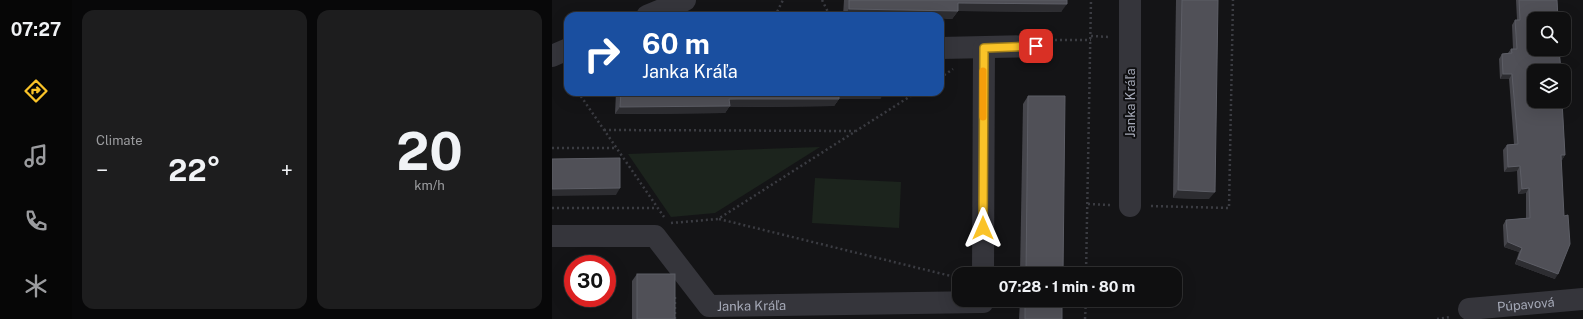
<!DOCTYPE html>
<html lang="en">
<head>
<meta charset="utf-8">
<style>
  body { margin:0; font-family:"Public Sans",sans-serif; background:#1d1d1e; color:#f1f3f6; height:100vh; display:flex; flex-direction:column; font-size:15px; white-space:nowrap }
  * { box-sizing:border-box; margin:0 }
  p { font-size:13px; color:#9b9c9f }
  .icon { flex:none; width:22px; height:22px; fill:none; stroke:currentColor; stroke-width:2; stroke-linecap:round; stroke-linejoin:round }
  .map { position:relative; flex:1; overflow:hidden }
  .side { display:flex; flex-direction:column; gap:10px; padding:10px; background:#080809; width:480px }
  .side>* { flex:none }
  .hud { position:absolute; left:12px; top:12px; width:380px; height:84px; border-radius:12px; box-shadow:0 4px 16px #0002,0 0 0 1px #2f2f30; background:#1a4fa0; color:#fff; overflow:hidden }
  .buttons { position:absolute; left:975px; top:12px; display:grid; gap:8px }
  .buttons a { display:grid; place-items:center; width:44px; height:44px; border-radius:8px; background:#0f0f10; box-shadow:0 4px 16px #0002,0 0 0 1px #2f2f30; font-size:20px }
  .speed { position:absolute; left:12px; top:255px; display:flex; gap:8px; font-size:20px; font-weight:700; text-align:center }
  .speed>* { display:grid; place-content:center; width:52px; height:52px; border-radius:50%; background:#0f0f10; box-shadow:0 4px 16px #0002,0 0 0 1px #2f2f30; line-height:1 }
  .speed .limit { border:6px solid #d22; background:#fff; color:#111 }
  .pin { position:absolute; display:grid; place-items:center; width:34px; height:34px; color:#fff; margin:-17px; border-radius:8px; box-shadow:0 2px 6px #0006 }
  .me { position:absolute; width:44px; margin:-22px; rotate:0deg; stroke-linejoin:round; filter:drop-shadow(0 0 3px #0008) }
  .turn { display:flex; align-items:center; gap:14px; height:84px; padding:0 12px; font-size:18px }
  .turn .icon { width:52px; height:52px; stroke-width:2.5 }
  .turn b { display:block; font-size:28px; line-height:34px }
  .big { font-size:30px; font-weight:700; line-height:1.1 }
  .side .widget { flex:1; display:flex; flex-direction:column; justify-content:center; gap:6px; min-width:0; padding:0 14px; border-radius:12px; background:#1d1d1e }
  .side .dial { align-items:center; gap:0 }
  .dial b { font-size:52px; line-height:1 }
  .heat { display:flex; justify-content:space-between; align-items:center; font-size:22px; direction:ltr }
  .side .tiles { flex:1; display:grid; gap:10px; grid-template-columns:repeat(2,1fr) }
  .trip { position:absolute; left:400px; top:267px; width:230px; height:40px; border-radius:12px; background:#0f0f10; box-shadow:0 4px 16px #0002,0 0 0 1px #2f2f30; font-weight:700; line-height:40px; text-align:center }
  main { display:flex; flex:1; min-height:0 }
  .dock { display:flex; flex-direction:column; width:72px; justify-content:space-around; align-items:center; background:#060606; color:#9b9c9f }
  .dock .icon { width:28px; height:28px }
  .dock .current { color:#fac328 }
  .dock b { font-size:18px; color:#f1f3f6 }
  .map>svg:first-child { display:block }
</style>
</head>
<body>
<main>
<nav class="dock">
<b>07:27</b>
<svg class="icon current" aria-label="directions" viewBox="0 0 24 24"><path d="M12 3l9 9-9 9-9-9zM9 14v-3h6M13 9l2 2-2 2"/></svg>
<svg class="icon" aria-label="music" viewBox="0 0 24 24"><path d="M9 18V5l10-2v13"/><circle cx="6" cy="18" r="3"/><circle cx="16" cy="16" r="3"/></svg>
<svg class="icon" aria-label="phone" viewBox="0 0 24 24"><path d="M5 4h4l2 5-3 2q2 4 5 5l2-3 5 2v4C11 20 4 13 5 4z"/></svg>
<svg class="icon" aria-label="climate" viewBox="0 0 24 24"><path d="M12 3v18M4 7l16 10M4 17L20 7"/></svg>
</nav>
<section class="side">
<div class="tiles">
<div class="widget"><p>Climate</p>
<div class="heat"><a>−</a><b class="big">22°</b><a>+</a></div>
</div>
<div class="widget dial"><b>20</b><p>km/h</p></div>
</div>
</section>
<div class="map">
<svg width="1031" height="319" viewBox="0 0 1031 319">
  <rect width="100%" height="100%" fill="#141416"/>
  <!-- green -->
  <g fill="#1c241d">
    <path d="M 268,147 L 163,213 L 119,217 L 76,154 Z"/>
    <path d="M 263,178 L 349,182 L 347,228 L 260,223 Z"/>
  </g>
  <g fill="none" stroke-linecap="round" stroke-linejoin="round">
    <!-- path -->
    <g stroke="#3b3c42" stroke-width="2.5" stroke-dasharray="2 3" stroke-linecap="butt">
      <path d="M 270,0 L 278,16"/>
      <path d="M 223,16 L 231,0"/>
      <path d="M 539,36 L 558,37"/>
      <path d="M 503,40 L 539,40"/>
      <path d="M 388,78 L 401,69"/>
      <path d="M 26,92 L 112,217"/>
      <path d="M 52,130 L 303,131"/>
      <path d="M 0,148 L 63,148"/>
      <path d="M 536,204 L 558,205"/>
      <path d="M 599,206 L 677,208 L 681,0"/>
      <path d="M 0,208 L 105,208"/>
      <path d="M 167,219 L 407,278"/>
      <path d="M 119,223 L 166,219 L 365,92"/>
      <path d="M 534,274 L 539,0"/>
      <path d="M 123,319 L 123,297"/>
      <path d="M 533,319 L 534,300"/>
      <path d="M 885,319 L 898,317"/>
    </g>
    <!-- minor -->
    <g stroke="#35353b" stroke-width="22">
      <path d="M 578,0 L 578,206"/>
      <path d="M 95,16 L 133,0"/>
      <path d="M 388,48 L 484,46"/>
      <path d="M 0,56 L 16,49"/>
      <path id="s1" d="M 0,236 L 103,236 L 157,306 L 431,302"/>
      <path d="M 431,274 L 432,48"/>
      <path id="s2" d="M 917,309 L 1031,299"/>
    </g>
  </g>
  <!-- wall -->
  <g fill="#45454b">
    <path d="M 292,0 L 515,0 L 509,12 L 406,11 L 400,19 L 388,18 L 388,16 L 291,16 Z"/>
    <path d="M 624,0 L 666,0 L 657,199 L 621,198 Z"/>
    <path d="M 964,0 L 1005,0 L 1013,155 L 1010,160 L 1009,160 L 1003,279 L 963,264 L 967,252 L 952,247 L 951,225 L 954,220 L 974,218 L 974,193 L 966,194 L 965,171 L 952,172 L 951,150 L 955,145 L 962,144 L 957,79 L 948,79 L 947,59 L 950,54 L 956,53 L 959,49 L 961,49 L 960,25 L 963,20 L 965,20 Z"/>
    <path d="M 64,92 L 333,92 L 328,99 L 287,99 L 282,106 L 177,107 L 173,113 L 63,114 Z"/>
    <path d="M 476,96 L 511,274 L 468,274 L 471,104 Z"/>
    <path d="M 85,274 L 123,319 L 80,319 L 80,281 Z"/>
    <path d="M 468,300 L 510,300 L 510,319 L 467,319 Z"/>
  </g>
  <!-- shaded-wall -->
  <g fill="#2d2d31">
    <path d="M 406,3 L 515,4 L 509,12 L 406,11 L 400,19 L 388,18 L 388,16 L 292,16 L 297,9 Z"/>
    <path d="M 951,74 L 960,74 L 957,79 L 948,79 Z"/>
    <path d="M 287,92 L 333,92 L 328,99 L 287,99 L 282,106 L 177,107 L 173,113 L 63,114 L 68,107 Z"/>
    <path d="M 1009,155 L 1013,155 L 1010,160 L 1005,160 Z"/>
    <path d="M 968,166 L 965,171 L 952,172 L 956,167 Z"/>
    <path d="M 68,188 L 64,195 L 0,196 L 0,189 Z"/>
    <path d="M 977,188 L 974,193 L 966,194 L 970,189 Z"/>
    <path d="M 626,190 L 663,192 L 657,199 L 621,198 Z"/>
    <path d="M 956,242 L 970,248 L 967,252 L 952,247 Z"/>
    <path d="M 966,259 L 1006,274 L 1003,279 L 963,264 Z"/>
  </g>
  <!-- building -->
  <g fill="#505057" stroke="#5d5e66">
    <path d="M 297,0 L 515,0 L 515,4 L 406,3 L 406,11 L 297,9 Z"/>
    <path d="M 630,0 L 666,0 L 663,192 L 626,190 Z"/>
    <path d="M 967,0 L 1005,0 L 1006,19 L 982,19 L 982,49 L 1007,49 L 1009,71 L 982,71 L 982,101 L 1010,101 L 1013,155 L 1009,155 L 1012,216 L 1016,215 L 1018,244 L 1006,274 L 966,259 L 970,248 L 956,242 L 954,220 L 978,218 L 977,188 L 970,189 L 968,166 L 956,167 L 955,145 L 966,144 L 960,74 L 951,74 L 950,54 L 960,53 L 959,49 L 965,49 L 963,20 L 968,20 Z"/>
    <path d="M 69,92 L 301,92 L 287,92 L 287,99 L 177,99 L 178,106 L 68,107 Z"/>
    <path d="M 476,96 L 513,96 L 511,274 L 474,274 Z"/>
    <path d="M 68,158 L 68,188 L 0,189 L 0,159 Z"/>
    <rect x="85" y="274" width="38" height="45"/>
    <rect x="473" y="300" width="37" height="19"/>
  </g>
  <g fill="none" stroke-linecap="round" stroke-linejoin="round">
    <defs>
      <path id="route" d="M 431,228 L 432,48 L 484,46"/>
    </defs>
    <!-- route casing -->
    <use href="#route" stroke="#a27f1a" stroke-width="10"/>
    <!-- route -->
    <use href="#route" stroke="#fac328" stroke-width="7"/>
    <!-- slow -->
    <path stroke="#f59e0b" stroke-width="7" d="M 431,71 L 431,117"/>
  </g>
  <g text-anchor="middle" stroke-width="4" stroke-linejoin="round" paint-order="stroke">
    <!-- street labels -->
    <g font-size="13" fill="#a5a9b7" stroke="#0f0f11">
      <text transform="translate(578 103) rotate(-90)" y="5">Janka Kráľa</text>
      <text dy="5" stroke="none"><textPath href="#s2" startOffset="57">Púpavová</textPath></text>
      <text dy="5" stroke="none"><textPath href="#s1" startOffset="234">Janka Kráľa</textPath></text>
    </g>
  </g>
</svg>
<div class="buttons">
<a><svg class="icon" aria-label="search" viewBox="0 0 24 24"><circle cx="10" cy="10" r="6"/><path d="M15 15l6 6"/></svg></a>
<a><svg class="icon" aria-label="layers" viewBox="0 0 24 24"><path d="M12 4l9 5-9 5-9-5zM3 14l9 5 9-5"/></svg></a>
</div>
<div class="speed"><div class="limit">30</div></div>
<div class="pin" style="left:484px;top:46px;background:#d93025"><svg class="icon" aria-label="arrive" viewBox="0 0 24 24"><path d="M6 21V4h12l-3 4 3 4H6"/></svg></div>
<svg class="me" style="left:431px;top:228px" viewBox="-20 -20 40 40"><path d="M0-17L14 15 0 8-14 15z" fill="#fac328" stroke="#fff" stroke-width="4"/></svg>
<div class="trip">07:28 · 1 min · 80 m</div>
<div class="hud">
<div class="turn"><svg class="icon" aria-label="right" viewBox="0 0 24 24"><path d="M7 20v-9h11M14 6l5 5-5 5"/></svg><div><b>60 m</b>Janka Kráľa</div></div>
</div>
</div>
</main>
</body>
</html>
